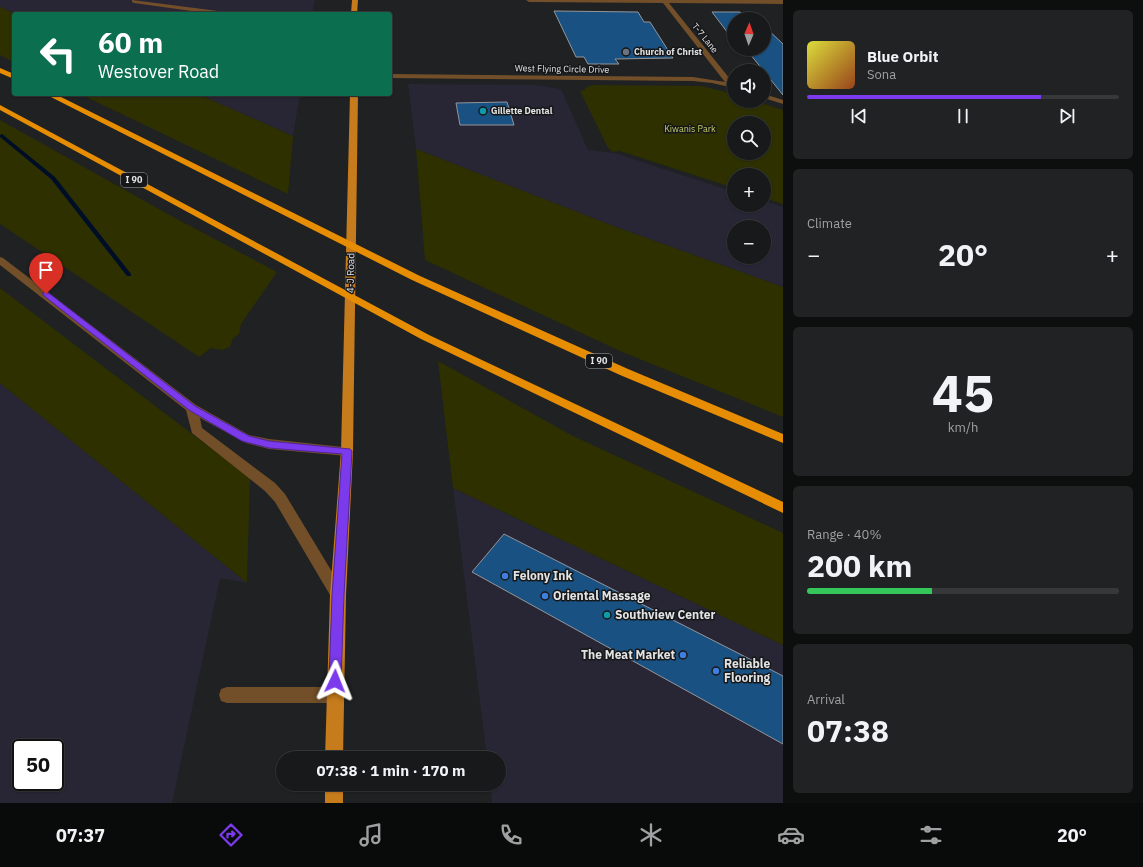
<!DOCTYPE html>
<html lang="en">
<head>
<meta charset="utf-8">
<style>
  body { margin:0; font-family:"IBM Plex Sans",sans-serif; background:#202223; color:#f1f3f6; height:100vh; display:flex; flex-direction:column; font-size:15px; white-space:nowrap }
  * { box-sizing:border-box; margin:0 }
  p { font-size:13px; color:#9ea0a2 }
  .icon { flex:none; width:22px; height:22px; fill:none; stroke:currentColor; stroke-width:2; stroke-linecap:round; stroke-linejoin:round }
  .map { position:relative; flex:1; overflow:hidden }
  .sheet { display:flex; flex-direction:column; gap:10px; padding:10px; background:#0d0e0e; width:360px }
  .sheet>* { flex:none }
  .hud { position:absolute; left:12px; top:12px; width:380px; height:84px; border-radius:4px; box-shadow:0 1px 3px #0004,0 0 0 1px #363839; background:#0b6e4f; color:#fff; overflow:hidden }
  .needle { width:26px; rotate:2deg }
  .controls { position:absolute; left:727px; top:12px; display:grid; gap:8px }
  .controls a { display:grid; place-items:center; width:44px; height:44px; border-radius:50%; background:#17191a; box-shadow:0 1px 3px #0004,0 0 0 1px #363839; font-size:20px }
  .speed { position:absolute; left:12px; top:739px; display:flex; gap:8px; font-size:20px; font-weight:700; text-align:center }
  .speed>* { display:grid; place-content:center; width:52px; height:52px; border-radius:50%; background:#17191a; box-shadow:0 1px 3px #0004,0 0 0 1px #363839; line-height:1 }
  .speed .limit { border:2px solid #111; border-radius:6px; background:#fff; color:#111 }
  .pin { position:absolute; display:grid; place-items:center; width:34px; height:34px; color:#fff; margin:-41px -17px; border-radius:50% 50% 50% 0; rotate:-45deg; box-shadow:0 0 4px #0007 }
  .pin .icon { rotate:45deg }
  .me { position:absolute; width:44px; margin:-22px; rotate:2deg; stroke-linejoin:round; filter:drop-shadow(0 0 3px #0008) }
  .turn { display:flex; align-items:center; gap:14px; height:84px; padding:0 20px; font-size:18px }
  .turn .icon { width:52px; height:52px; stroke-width:2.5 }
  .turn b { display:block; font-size:28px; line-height:34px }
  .big { font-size:30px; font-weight:700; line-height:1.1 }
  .sheet .tile { flex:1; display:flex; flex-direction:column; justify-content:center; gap:6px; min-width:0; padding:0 14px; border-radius:6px; background:#202223 }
  .sheet .dial { align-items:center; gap:0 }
  .dial b { font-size:52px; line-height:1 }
  .song { display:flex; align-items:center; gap:12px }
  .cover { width:48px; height:48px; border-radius:6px; background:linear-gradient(135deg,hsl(60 70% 55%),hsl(20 70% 35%)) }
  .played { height:4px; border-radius:2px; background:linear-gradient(90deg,#7c3aed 75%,#363839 75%) }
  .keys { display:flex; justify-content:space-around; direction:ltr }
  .heat { display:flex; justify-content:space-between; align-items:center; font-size:22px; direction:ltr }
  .charge { height:6px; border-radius:3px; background:linear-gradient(90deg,#34c759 40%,#363839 0) }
  .trip { position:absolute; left:276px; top:751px; width:230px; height:40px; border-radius:20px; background:#17191a; box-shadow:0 1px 3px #0004,0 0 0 1px #363839; font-weight:700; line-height:40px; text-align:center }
  .menu { display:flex; height:64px; justify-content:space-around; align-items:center; background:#090a0a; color:#9ea0a2 }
  .menu .icon { width:28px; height:28px }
  .menu .current { color:#7c3aed }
  .menu b { font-size:18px; color:#f1f3f6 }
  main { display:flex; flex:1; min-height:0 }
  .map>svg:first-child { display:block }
</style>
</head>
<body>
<main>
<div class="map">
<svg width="783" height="803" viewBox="0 0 783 803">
  <rect width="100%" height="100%" fill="#1f2123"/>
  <!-- commercial -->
  <g fill="#282535" fill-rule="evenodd">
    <path d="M 0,0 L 315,0 L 312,14 L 16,14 L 0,7 Z"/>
    <path d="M 408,84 L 535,85 L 561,89 L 588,150 L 615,153 L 734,192 L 734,205 L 764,205 L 764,201 L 783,207 L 783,287 L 616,227 L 416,149 ZM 734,227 L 764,227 L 764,257 L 734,257 Z"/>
    <path d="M 198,94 L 300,94 L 293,136 Z"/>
    <path d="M 0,383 L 247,583 L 220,578 L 172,803 L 0,803 ZM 21,748 L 55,748 L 55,782 L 21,782 Z"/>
    <path d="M 453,488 L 783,645 L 783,803 L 492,803 L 490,784 L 499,784 L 499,758 L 487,758 Z"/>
  </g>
  <!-- green -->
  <g fill="#2e3000" fill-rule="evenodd">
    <path d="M 0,7 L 16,14 L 14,14 L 14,62 L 0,55 Z"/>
    <path d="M 592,85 L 701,86 L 734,94 L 734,101 L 755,101 L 783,110 L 783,204 L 764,198 L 764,175 L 734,175 L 734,188 L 620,151 L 613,152 L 608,148 L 580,91 L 585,90 L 585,88 ZM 734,123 L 764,123 L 764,153 L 734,153 Z"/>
    <path d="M 80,94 L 198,94 L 293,136 L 288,194 Z"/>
    <path d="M 0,120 L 177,219 L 277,272 L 241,324 L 239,334 L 233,338 L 230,347 L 222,350 L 211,348 L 199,357 L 0,224 Z"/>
    <path d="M 416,149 L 616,227 L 783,287 L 783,417 L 620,351 L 425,260 Z"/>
    <path d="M 0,288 L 250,478 L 247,583 L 0,383 Z"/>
    <path d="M 438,361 L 573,436 L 783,533 L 783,645 L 453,488 Z"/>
  </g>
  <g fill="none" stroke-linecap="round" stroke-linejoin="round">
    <!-- stream -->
    <path fill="#000d27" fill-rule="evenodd" d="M 2,134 L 55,177 L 131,274 L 131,276 L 127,276 L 51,179 L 0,137 L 0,135 Z"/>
  </g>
  <!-- building -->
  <g fill="#195182" stroke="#949699">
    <path d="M 554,11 L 638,12 L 644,22 L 650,22 L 673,58 L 615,59 L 619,64 L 588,64 L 584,57 L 576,57 Z"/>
    <path d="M 712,12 L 740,12 L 746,19 L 734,19 L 734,41 Z"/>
    <path d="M 764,26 L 783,44 L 783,95 L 746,49 L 764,49 Z"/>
    <path d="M 507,102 L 514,125 L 460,125 L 456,103 Z"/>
    <path d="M 504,534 L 783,676 L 783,744 L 472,572 Z"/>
  </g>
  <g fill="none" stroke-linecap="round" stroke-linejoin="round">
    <!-- minor -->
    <g fill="#734f29" fill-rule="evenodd">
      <path d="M 132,0 L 226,12 L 229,14 L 213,14 L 134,3 L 132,2 Z"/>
      <path d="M 526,0 L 783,0 L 783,4 L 669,3 L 734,84 L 734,88 L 712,83 L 693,81 L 390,78 L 390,74 L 693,77 L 725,82 L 663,3 L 529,2 Z"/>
      <path d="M 764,94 L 783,100 L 783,104 L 764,98 Z"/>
      <path d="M 0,257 L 3,258 L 196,405 L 249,435 L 269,439 L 352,448 L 353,451 L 352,454 L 347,456 L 269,449 L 246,443 L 200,418 L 202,428 L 275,483 L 285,494 L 343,590 L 346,595 L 343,600 L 338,601 L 333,600 L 275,502 L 265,491 L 192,433 L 186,410 L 0,265 Z"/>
      <path d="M 227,687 L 335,687 L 341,689 L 343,695 L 341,701 L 335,703 L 227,703 L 221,701 L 219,695 L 221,689 Z"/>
    </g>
    <!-- major -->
    <g fill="#c67b1c" fill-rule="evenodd">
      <path d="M 352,0 L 358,0 L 357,14 L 351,14 Z"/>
      <path d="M 350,94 L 358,94 L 353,451 L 346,595 L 343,758 L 325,758 L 330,595 L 341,451 Z"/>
      <rect x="325" y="784" width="18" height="19"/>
    </g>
    <!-- highway -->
    <g fill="#e78d04" fill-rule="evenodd">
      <path d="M 0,68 L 14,74 L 14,79 L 0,73 Z"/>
      <path d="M 45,94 L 55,94 L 420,276 L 628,369 L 783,434 L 783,443 L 620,375 L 412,280 Z"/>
      <path d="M 0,105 L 429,335 L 783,502 L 783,513 L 421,339 L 0,110 Z"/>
    </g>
  </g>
  <!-- route -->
  <path fill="#7c3aed" stroke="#51269a" d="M 46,291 L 195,406 L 249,436 L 269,441 L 350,449 L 352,451 L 344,595 L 341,681 L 340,685 L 335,686 L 331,685 L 329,681 L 332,595 L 342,454 L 269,448 L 242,441 L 189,410 L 43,295 L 43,292 Z"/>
  <!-- markers -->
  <circle fill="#6b7280" stroke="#161719" stroke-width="1.5" cx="626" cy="52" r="4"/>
  <g fill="#0f9aa8" stroke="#161719" stroke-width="1.5">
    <circle cx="483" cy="111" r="4"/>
    <circle cx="607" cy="615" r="4"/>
  </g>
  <g fill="#3f7fe0" stroke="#161719" stroke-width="1.5">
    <circle cx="505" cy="576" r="4"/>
    <circle cx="545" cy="596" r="4"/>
    <circle cx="683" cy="655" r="4"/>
    <circle cx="716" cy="671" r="4"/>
  </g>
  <g text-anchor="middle" stroke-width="3" stroke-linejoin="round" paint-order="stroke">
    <!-- far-street labels -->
    <g font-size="9" fill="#e2e3e4" stroke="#161719">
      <text transform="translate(705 38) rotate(51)" y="3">T-7 Lane</text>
      <text transform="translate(562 69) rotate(1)" y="3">West Flying Circle Drive</text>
    </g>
    <!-- far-poi labels -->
    <g font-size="9" font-weight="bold" fill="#e2e3e4" stroke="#161719" text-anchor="start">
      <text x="634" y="55">Church of Christ</text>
      <text x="491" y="114">Gillette Dental</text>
    </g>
    <!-- far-park labels -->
    <g font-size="9" fill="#c8cf66" stroke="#161719">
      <text x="690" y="132">Kiwanis Park</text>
    </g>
    <!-- shield labels -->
    <g fill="#161719" stroke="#a5a6a7" stroke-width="1">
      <rect x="121" y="173" width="26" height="14" rx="3"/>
      <rect x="586" y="354" width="26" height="14" rx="3"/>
    </g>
    <g font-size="9" font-weight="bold" fill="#e2e3e4">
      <text x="134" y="183">I 90</text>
      <text x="599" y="364">I 90</text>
    </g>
    <!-- street labels -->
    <g font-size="10" fill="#e2e3e4" stroke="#161719">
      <text transform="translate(350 273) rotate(-89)" y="4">4-J Road</text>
    </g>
    <!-- near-poi labels -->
    <g font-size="12" font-weight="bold" fill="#e2e3e4" stroke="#161719" text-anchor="start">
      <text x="513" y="580">Felony Ink</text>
      <text x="553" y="600">Oriental Massage</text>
      <text x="615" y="619">Southview Center</text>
      <text x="675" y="659" text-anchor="end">The Meat Market</text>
      <text x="724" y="668">Reliable<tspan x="724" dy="14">Flooring</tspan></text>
    </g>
  </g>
</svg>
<div class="controls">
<a><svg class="needle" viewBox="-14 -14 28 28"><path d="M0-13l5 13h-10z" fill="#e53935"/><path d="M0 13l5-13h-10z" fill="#9ea0a2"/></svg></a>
<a><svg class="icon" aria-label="sound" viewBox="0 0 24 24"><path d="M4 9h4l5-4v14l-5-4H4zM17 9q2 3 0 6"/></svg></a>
<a><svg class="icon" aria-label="search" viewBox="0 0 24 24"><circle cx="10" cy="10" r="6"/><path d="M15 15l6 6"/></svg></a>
<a>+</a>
<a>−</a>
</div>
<div class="speed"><div class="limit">50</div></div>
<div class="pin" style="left:46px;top:294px;background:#d93025"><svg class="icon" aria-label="arrive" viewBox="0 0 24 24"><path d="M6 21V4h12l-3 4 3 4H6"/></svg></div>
<svg class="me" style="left:335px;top:681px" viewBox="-20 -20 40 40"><path d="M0-17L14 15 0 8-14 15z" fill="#7c3aed" stroke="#fff" stroke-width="4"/></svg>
<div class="trip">07:38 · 1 min · 170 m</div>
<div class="hud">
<div class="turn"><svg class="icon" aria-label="left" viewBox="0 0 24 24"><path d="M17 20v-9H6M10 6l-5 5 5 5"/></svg><div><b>60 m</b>Westover Road</div></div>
</div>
</div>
<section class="sheet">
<div class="tile">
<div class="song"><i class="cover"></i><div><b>Blue Orbit</b><p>Sona</p></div></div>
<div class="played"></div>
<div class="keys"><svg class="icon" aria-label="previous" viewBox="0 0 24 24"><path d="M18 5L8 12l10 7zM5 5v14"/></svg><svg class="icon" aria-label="pause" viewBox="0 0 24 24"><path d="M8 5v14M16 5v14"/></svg><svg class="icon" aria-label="next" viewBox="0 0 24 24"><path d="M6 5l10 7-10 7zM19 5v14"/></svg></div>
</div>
<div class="tile"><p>Climate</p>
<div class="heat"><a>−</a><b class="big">20°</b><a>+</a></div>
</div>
<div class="tile dial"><b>45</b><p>km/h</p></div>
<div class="tile"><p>Range · 40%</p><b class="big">200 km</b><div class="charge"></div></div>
<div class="tile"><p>Arrival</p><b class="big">07:38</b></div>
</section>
</main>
<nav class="menu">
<b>07:37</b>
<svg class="icon current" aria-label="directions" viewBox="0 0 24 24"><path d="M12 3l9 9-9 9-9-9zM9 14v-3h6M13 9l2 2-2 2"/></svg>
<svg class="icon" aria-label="music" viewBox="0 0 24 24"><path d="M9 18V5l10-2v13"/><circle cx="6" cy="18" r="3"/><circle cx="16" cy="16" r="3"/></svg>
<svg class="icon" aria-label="phone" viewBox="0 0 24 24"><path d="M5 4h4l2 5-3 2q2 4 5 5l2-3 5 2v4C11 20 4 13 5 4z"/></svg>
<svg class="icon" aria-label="climate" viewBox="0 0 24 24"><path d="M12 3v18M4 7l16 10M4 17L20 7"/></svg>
<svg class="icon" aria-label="car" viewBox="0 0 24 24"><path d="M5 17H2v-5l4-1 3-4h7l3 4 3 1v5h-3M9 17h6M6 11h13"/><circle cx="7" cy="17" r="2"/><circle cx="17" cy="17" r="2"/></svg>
<svg class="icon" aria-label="filters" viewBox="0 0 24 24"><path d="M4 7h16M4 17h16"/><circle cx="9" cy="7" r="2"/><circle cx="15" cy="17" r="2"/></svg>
<b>20°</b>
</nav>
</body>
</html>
